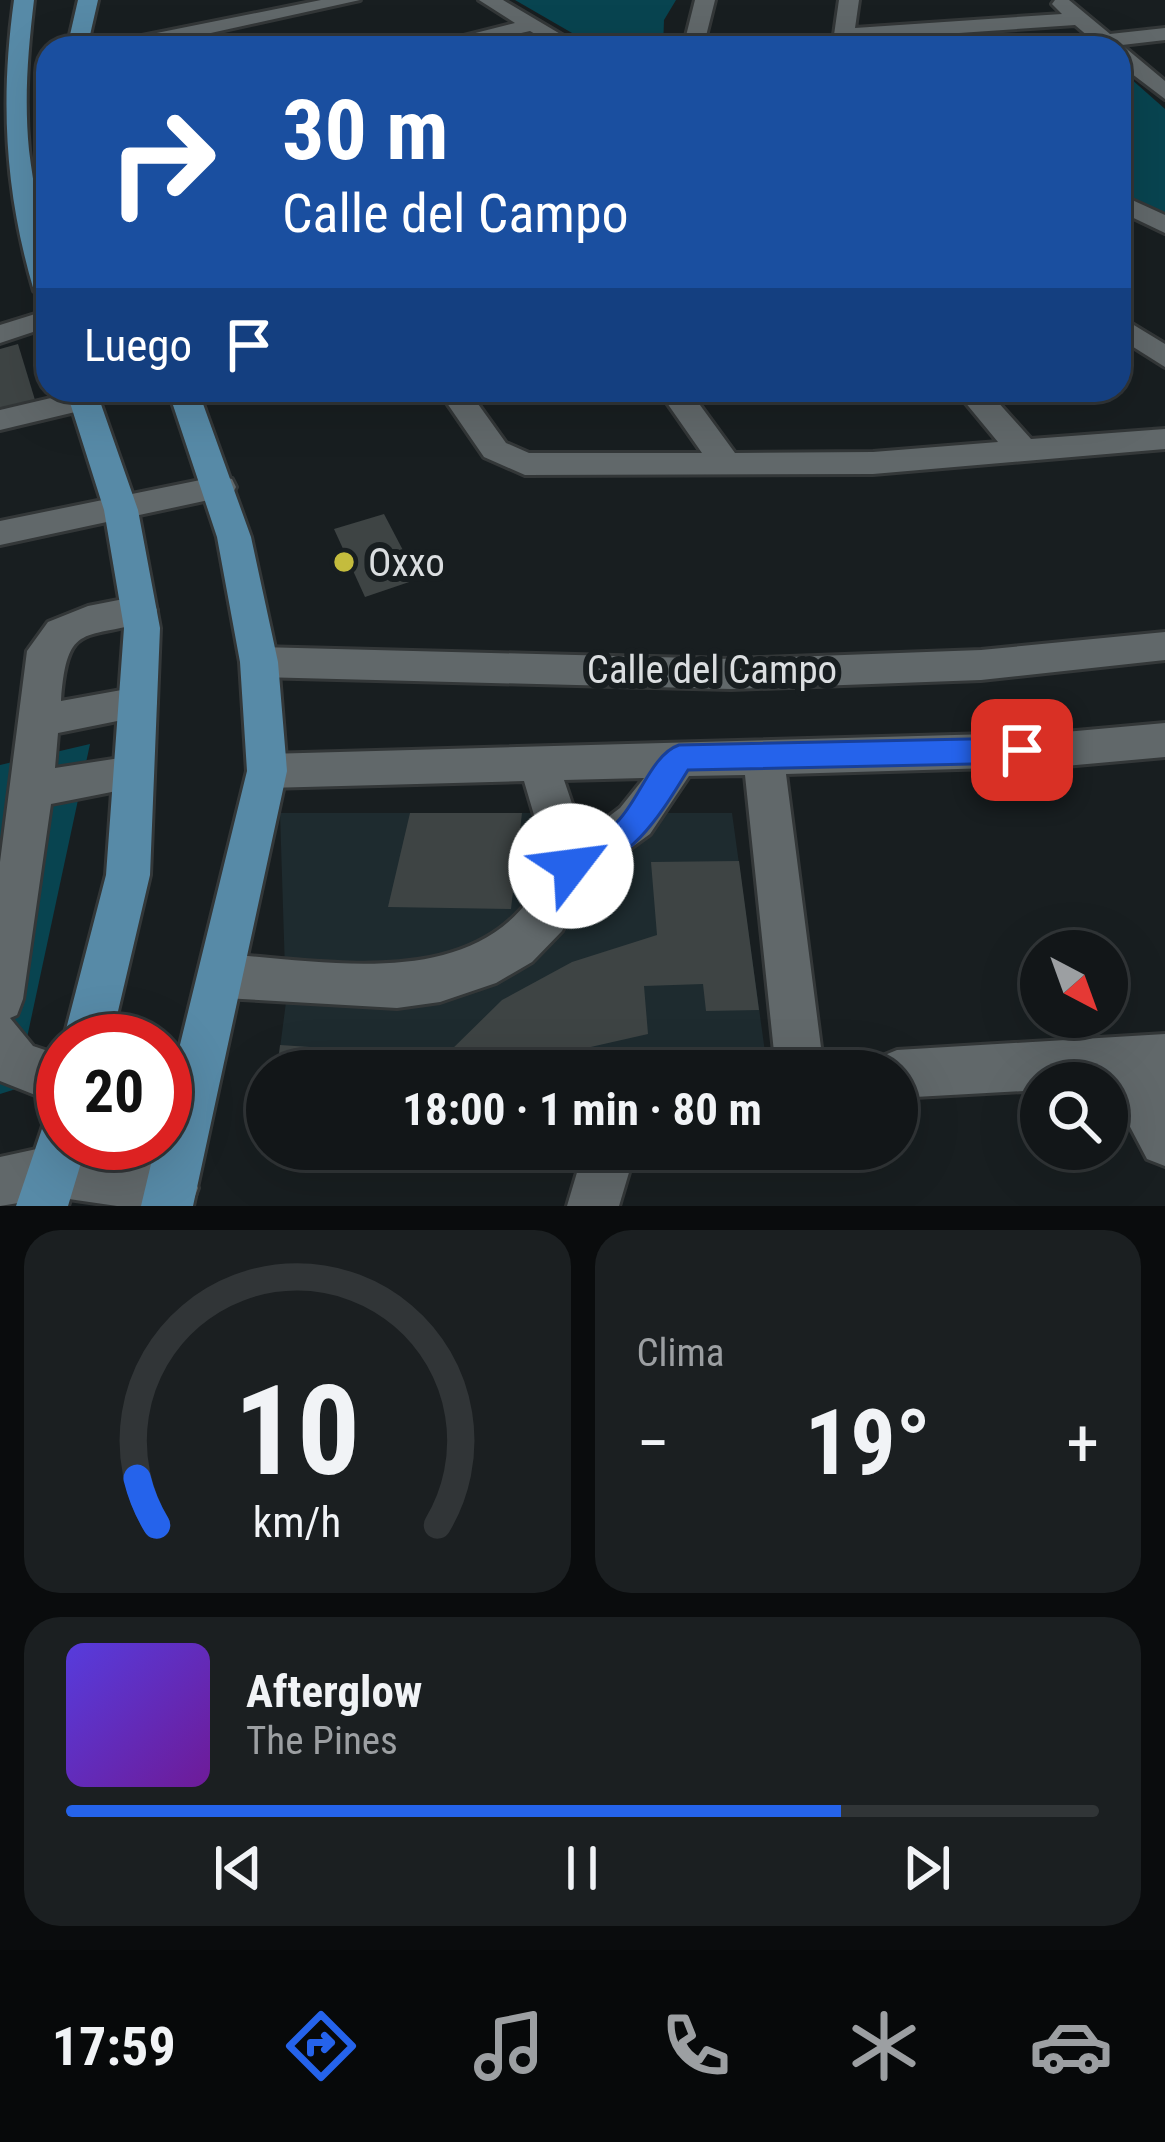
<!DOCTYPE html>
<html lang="es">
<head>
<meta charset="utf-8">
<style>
  body { margin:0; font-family:"Roboto Condensed",sans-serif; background:#1b1f21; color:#f1f3f6; height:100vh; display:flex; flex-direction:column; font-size:45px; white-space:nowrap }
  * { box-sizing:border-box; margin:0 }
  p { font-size:39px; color:#9c9fa2 }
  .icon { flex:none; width:66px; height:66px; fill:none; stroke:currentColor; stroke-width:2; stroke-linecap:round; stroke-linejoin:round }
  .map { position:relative; height:1206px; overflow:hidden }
  .drawer { display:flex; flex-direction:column; gap:24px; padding:24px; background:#0a0c0d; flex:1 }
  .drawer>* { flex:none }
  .top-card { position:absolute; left:36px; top:36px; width:1095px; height:366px; border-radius:36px; box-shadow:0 12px 48px #0002,0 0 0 3px #313537; background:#1a4fa0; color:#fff; overflow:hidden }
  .needle { width:78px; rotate:139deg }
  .tools { position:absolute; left:1020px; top:930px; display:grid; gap:24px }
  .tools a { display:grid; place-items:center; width:108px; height:108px; border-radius:50%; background:#121618; box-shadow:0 12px 48px #0002,0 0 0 3px #313537; font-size:60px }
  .speed { position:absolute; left:36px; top:1014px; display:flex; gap:24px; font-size:60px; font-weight:700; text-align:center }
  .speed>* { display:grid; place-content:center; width:156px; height:156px; border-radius:50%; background:#121618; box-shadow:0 12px 48px #0002,0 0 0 3px #313537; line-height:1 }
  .speed .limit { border:18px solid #d22; background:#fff; color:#111 }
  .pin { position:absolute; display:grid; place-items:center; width:102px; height:102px; color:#fff; margin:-51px; border-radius:24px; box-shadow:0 6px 18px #0006 }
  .me { position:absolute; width:132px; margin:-66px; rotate:60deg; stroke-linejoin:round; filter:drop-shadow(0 0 9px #0008) }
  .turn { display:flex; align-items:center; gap:42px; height:252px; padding:0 48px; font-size:54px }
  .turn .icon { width:156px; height:156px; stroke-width:2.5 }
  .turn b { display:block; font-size:84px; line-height:102px }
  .then { display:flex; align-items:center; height:114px; padding:0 48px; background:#0003; gap:24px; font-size:45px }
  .big { font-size:90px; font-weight:700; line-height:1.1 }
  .drawer .widget { flex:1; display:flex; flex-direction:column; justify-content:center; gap:18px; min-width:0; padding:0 42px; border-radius:36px; background:#1b1f21 }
  .drawer .dial { align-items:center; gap:0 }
  .dial svg { height:312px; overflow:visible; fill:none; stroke:#313537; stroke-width:7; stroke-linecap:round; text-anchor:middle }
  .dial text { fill:#f1f3f6; stroke:none }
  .song { display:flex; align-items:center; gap:36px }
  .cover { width:144px; height:144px; border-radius:18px; background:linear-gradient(135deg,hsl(250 70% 55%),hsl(280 70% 35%)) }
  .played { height:12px; border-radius:6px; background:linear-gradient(90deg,#2563eb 75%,#313537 75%) }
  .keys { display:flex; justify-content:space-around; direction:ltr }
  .heat { display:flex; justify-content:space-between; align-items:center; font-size:66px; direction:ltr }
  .drawer .tiles { flex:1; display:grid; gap:24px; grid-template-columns:1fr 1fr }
  .widget:last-child { grid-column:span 2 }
  .trip { position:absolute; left:246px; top:1050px; width:672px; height:120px; border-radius:60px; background:#121618; box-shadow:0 12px 48px #0002,0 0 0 3px #313537; font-weight:700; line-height:120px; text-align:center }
  .dock { display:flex; height:192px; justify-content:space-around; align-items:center; background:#07090a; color:#9c9fa2 }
  .dock .icon { width:84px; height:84px }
  .dock .selected { color:#2563eb }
  .dock b { font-size:54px; color:#f1f3f6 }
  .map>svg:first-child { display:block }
</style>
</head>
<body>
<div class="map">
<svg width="1165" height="1206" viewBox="0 0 1165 1206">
  <rect width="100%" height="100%" fill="#181e20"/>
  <!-- built -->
  <path fill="#1e2b2f" d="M 280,813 L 732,813 L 765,1052 L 660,1060 L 638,1071 L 277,1071 L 286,1002 Z"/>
  <!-- green -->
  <g fill="#084450">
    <path d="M 515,0 L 676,0 L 664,20 L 663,48 L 598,48 Z"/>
    <path d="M 1130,78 L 1165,109 L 1165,216 L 1119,193 L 1119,79 Z"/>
    <path d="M 90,744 L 16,1089 L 0,1094 L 0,765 Z"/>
  </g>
  <!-- building -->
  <g fill="#3e4444">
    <path d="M 18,344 L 35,400 L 0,411 L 0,349 Z"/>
    <path d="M 384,514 L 418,579 L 365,597 L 334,529 Z"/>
    <path d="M 410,813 L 522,813 L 511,909 L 388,907 Z"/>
    <path d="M 739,861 L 759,1010 L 706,1011 L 703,984 L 644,986 L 648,1034 L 573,1051 L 546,1071 L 277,1071 L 280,1045 L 445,1056 L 502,1000 L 572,962 L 657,935 L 651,862 Z"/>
  </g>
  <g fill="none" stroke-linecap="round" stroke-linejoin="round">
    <defs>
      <g id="minor">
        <path d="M 321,0 L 360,0 L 143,48 L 102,48 L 112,42 Z"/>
        <path d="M 479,0 L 503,0 L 584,48 L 559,48 L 530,31 L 454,48 L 416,48 L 515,23 Z"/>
        <path d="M 695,0 L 715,0 L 703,48 L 683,48 Z"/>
        <path d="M 839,0 L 859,0 L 855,28 L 1062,14 L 1052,4 L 1055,0 L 1069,0 L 1110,34 L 1165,28 L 1165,40 L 1122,45 L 1165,81 L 1165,99 L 1119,64 L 1119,48 L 1102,48 L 1075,25 L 856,40 L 859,48 L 839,48 L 834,35 Z"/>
        <path d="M 1119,194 L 1165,215 L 1165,233 L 1119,211 Z"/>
        <path d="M 48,310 L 48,327 L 0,343 L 0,325 Z"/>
        <path d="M 1119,316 L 1165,344 L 1165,367 L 1119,338 Z"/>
        <path d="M 85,390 L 100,400 L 96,407 L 0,430 L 0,410 Z"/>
        <path d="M 438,390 L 468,390 L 506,443 L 529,453 L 702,453 L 658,390 L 689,390 L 735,453 L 873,452 L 998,442 L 955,390 L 987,390 L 1031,439 L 1165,429 L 1165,449 L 873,474 L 525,475 L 484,457 Z"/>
        <path d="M 220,476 L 232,479 L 236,487 L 232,495 L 0,545 L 0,521 Z"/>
        <path d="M 139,596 L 152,600 L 157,610 L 152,620 C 85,641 67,619 61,701 L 138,687 L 152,692 L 157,703 L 152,714 L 58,733 L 55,768 L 133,756 L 147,761 L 153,773 L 147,785 L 51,804 L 23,999 L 17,1015 L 10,1018 L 33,1046 L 63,1056 L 63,1106 L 0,1081 L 0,862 L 27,651 L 48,622 L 88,606 Z"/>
        <path d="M 1165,632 L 1165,660 L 981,680 L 731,689 L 259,677 L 246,672 L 240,662 L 246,652 L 259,647 L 731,659 L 981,650 Z"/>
        <path d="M 1165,723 L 1165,757 L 1065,766 L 786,774 L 824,1071 L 776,1071 L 745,775 L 689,776 L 650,834 L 587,880 L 562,931 L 532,962 L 496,983 L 440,1002 L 397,1008 L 224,998 L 208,992 L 201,976 L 208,960 L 224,954 C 339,962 491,995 549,866 L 524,781 L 267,788 L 253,783 L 247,771 L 253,759 L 267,754 L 1065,732 ZM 644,778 L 620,808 L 583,836 L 564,780 Z"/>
        <path d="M 1165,1034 L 1165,1166 L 1147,1159 L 1107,1083 L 1041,1083 L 1041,1090 L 897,1098 L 897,1071 L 874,1071 L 880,1057 L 897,1050 Z"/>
        <path d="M 55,1145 L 172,1162 L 190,1170 L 198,1188 L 191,1206 L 117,1206 L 55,1197 L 0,1206 L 0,1157 Z"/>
        <path d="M 584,1149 L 636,1149 L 619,1206 L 567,1206 Z"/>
      </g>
      <g id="major">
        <path d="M 14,0 L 34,0 C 28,50 24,100 29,150 C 35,201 48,248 48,299 L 34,291 C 5,193 0,101 14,0 Z"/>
        <path d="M 78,0 L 98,0 L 87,48 L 67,48 Z"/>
        <path d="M 66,390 L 96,390 L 138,510 L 160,628 L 150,875 L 111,1041 L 63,1041 L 106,875 L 124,628 L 104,510 Z"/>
        <path d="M 168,390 L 198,390 L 251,537 L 278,662 L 287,771 L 193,1206 L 141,1206 L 156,1143 L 165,1143 L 165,1106 L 247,771 L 240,662 L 217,537 Z"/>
        <path d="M 63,1113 L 63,1143 L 87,1143 L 68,1206 L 16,1206 L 45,1120 Z"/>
      </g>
    </defs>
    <!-- minor casing -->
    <use href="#minor" stroke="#333738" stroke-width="6"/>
    <!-- major casing -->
    <use href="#major" stroke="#333738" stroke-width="6"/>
    <!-- minor -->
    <use href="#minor" fill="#61686a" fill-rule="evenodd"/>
    <!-- major -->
    <use href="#major" fill="#578aa7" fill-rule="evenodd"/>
  </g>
  <!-- route -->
  <path fill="#2563eb" stroke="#184099" stroke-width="3" d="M 1022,738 L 1033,741 L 1037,750 L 1033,759 L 1022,763 L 688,770 C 655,824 633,858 571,881 L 559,877 L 555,866 C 565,843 599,838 618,821 C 639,800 652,754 679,745 Z"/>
  <!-- markers -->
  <circle fill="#c4bc3d" stroke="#181e20" stroke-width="4.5" cx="344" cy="562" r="12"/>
  <g text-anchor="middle" stroke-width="12" stroke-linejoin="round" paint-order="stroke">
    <!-- poi labels -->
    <g font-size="39" fill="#dbdee0" stroke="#181e20" text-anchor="start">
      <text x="368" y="576">Oxxo</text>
    </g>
    <!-- street labels -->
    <g font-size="39" fill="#dbdee0" stroke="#181e20">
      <text x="712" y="683">Calle del Campo</text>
    </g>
  </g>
</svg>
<div class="tools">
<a><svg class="needle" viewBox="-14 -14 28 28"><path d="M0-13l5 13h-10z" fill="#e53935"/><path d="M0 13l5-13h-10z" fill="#9c9fa2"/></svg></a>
<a><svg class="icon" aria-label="search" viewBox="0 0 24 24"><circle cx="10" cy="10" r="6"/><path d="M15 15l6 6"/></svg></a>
</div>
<div class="speed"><div class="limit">20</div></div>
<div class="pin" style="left:1022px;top:750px;background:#d93025"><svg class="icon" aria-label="arrive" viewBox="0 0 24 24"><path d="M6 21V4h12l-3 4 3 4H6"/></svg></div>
<svg class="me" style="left:571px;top:866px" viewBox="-20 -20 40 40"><circle r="19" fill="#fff"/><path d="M0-13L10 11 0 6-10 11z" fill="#2563eb"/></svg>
<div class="trip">18:00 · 1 min · 80 m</div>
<div class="top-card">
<div class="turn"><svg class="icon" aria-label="right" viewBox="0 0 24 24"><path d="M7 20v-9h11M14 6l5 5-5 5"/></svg><div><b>30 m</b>Calle del Campo</div></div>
<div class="then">Luego<svg class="icon" aria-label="arrive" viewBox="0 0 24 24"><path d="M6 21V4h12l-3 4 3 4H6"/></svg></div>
</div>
</div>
<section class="drawer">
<div class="tiles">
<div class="widget dial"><svg viewBox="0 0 100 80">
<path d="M14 69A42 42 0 1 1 86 69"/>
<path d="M14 69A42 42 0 0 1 9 57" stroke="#2563eb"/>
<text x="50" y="56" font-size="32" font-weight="700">10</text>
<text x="50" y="72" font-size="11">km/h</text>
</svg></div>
<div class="widget"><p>Clima</p>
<div class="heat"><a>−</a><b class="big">19°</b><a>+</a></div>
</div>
<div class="widget">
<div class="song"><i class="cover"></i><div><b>Afterglow</b><p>The Pines</p></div></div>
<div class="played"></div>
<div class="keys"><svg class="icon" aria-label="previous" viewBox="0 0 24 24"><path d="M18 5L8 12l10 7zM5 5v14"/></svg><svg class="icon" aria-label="pause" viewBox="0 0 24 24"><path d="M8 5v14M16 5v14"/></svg><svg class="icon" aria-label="next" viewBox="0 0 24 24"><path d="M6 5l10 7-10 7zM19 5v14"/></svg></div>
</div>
</div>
</section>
<nav class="dock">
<b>17:59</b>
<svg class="icon selected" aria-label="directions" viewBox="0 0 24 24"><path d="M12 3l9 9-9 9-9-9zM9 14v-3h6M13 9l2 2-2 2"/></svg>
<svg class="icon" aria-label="music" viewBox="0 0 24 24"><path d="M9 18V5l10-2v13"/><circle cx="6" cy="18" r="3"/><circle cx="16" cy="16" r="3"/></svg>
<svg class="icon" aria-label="phone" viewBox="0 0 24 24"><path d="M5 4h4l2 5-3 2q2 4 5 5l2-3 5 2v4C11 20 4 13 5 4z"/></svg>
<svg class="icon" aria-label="climate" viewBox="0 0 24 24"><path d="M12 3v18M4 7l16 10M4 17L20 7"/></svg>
<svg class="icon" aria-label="car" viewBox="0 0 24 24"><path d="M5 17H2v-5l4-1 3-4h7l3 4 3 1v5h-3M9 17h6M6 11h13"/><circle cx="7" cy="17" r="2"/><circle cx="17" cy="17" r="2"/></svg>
</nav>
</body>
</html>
